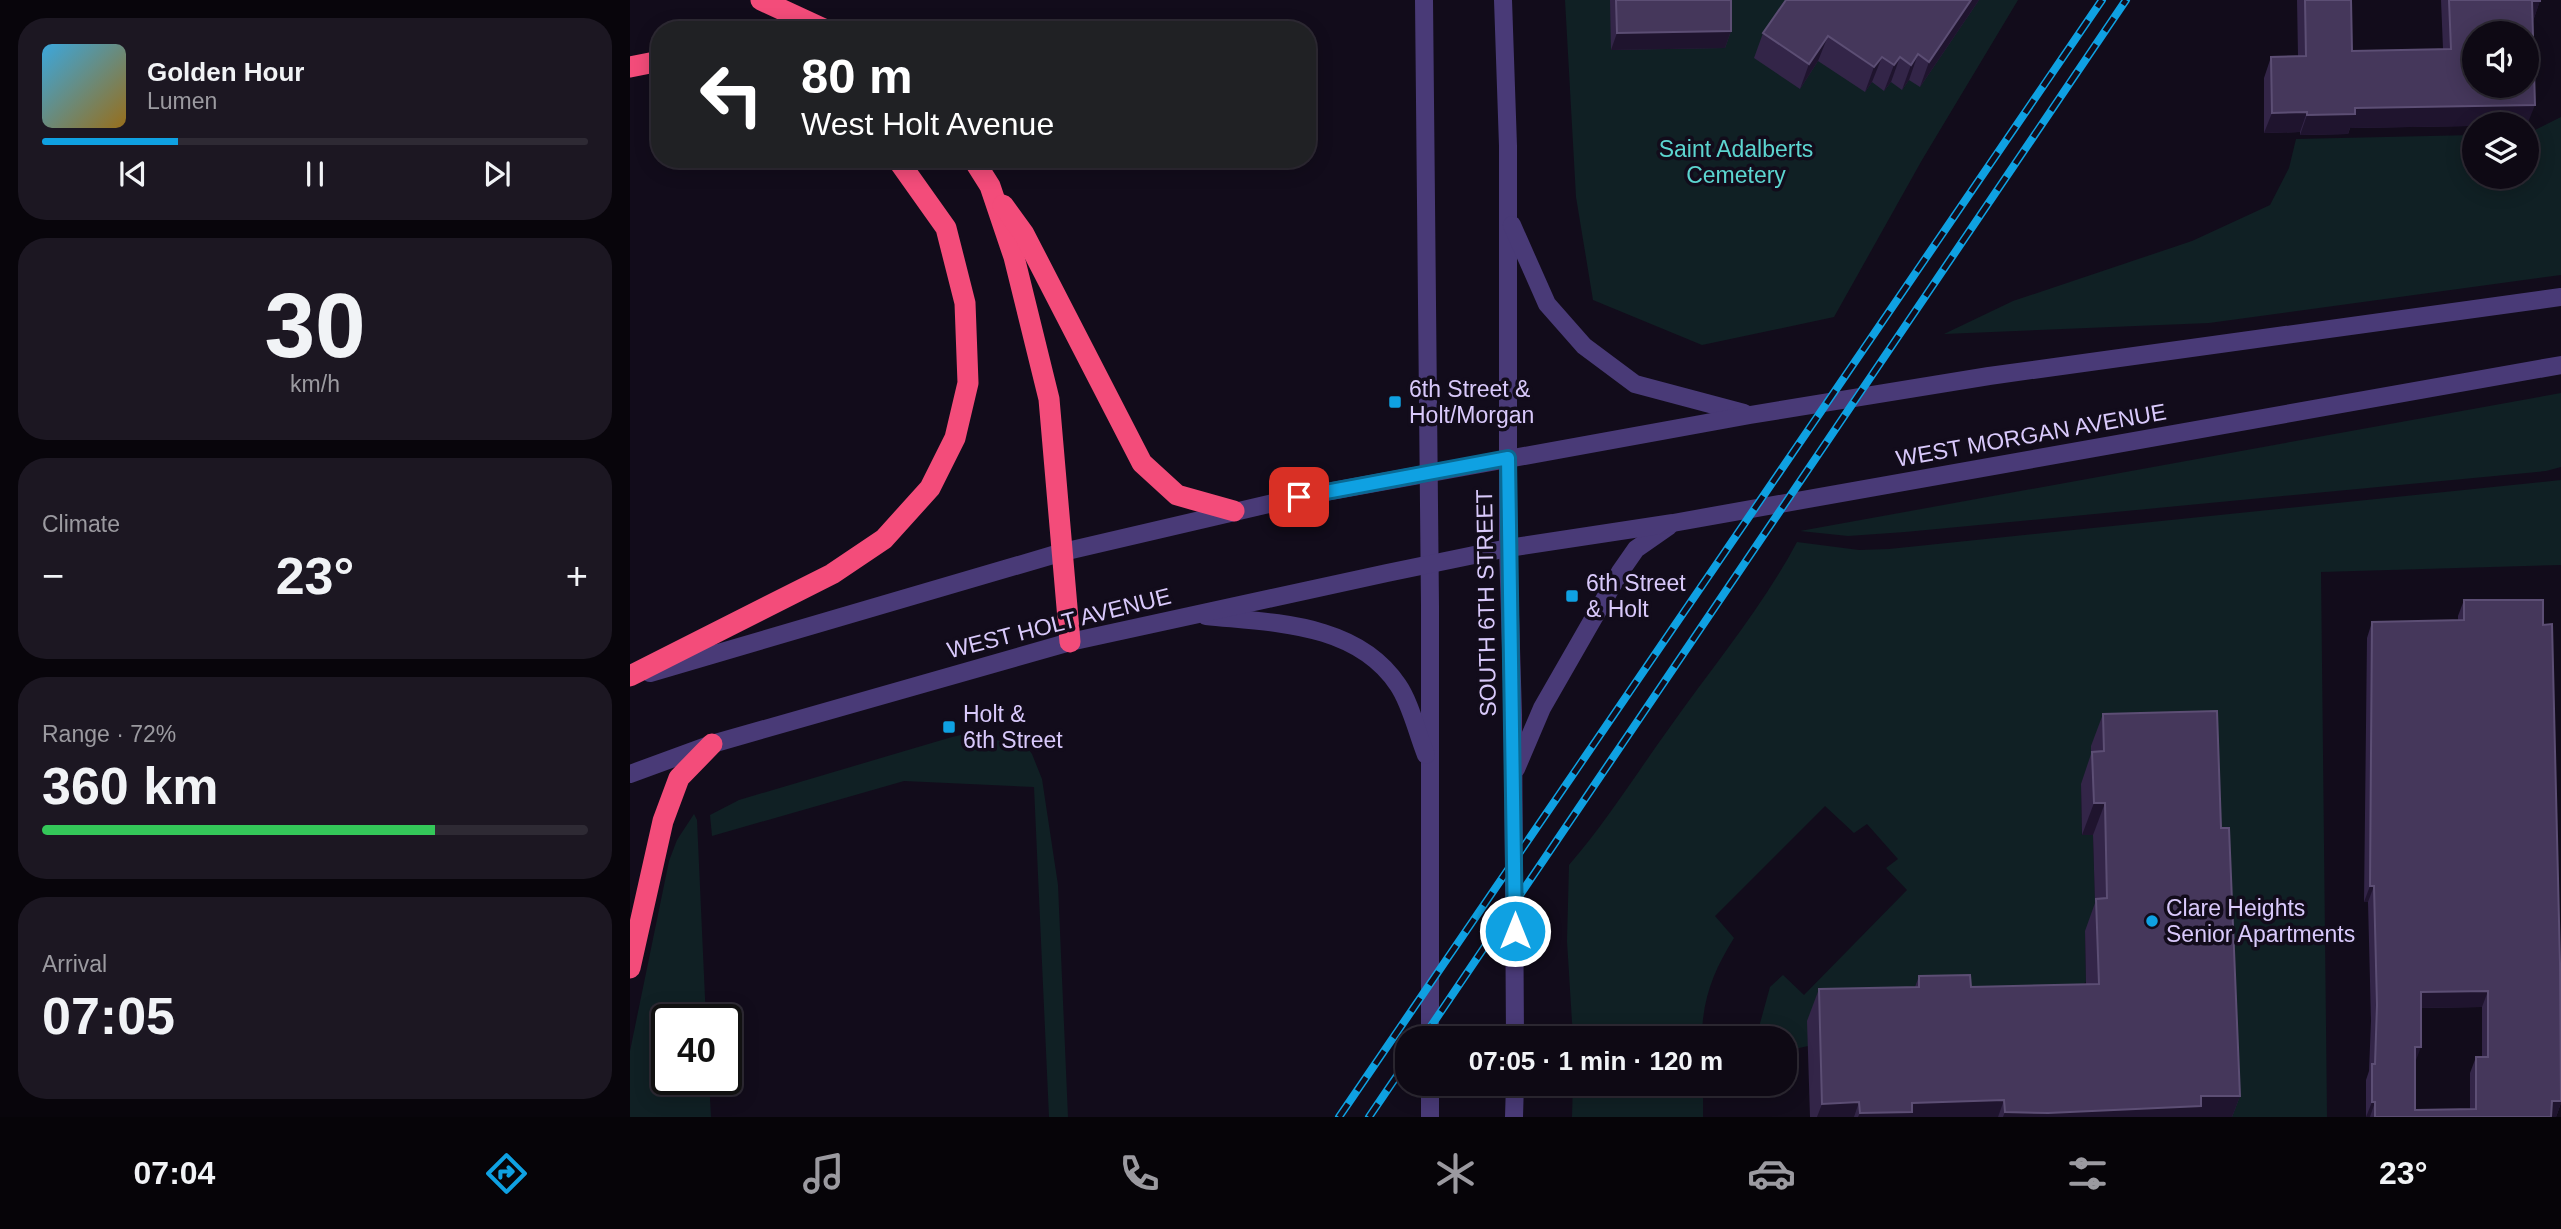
<!DOCTYPE html>
<html lang="en">
<head>
<meta charset="utf-8">
<style>
  body { margin:0; font-family:Helvetica,sans-serif; background:#1c1722; color:#f1f3f6; height:100vh; display:flex; flex-direction:column; font-size:26px; white-space:nowrap }
  * { box-sizing:border-box; margin:0 }
  p { font-size:23px; color:#9b9aa0 }
  .icon { flex:none; width:38px; height:38px; fill:none; stroke:currentColor; stroke-width:2; stroke-linecap:round; stroke-linejoin:round }
  .map { position:relative; flex:1; overflow:hidden }
  .panel { display:flex; flex-direction:column; gap:18px; padding:18px; background:#08050b; width:630px }
  .panel>* { flex:none }
  .banner { position:absolute; left:21px; top:21px; width:665px; height:147px; border-radius:28px; box-shadow:0 4px 18px #0003,0 0 0 2px #2e2a34; background:#202124; color:#fff; overflow:hidden }
  .tools { position:absolute; left:1832px; top:21px; display:grid; gap:14px }
  .tools a { display:grid; place-items:center; width:77px; height:77px; border-radius:50%; background:#0e0914; box-shadow:0 4px 18px #0003,0 0 0 2px #2e2a34; font-size:35px }
  .speed { position:absolute; left:21px; top:1004px; display:flex; gap:14px; font-size:35px; font-weight:700; text-align:center }
  .speed>* { display:grid; place-content:center; width:91px; height:91px; border-radius:50%; background:#0e0914; box-shadow:0 4px 18px #0003,0 0 0 2px #2e2a34; line-height:1 }
  .speed .limit { border:4px solid #111; border-radius:10px; background:#fff; color:#111 }
  .pin { position:absolute; display:grid; place-items:center; width:60px; height:60px; color:#fff; margin:-30px; border-radius:14px; box-shadow:0 4px 10px #0006 }
  .me { position:absolute; width:77px; margin:-38px; rotate:0deg; stroke-linejoin:round; filter:drop-shadow(0 0 5px #0008) }
  .turn { display:flex; align-items:center; gap:24px; height:147px; padding:0 35px; font-size:32px }
  .turn .icon { width:91px; height:91px; stroke-width:2.5 }
  .turn b { display:block; font-size:49px; line-height:60px }
  .big { font-size:52px; font-weight:700; line-height:1.1 }
  .panel .widget { flex:1; display:flex; flex-direction:column; justify-content:center; gap:10px; min-width:0; padding:0 24px; border-radius:28px; background:#1c1722 }
  .panel .dial { align-items:center; gap:0 }
  .dial b { font-size:91px; line-height:1 }
  .song { display:flex; align-items:center; gap:21px }
  .cover { width:84px; height:84px; border-radius:10px; background:linear-gradient(135deg,hsl(200 70% 55%),hsl(40 70% 35%)) }
  .played { height:7px; border-radius:4px; background:linear-gradient(90deg,#0fa1e2 25%,#2e2a34 25%) }
  .keys { display:flex; justify-content:space-around; direction:ltr }
  .heat { display:flex; justify-content:space-between; align-items:center; font-size:38px; direction:ltr }
  .charge { height:10px; border-radius:5px; background:linear-gradient(90deg,#34c759 72%,#2e2a34 0) }
  .trip { position:absolute; left:765px; top:1026px; width:402px; height:70px; border-radius:28px; background:#0e0914; box-shadow:0 4px 18px #0003,0 0 0 2px #2e2a34; font-weight:700; line-height:70px; text-align:center }
  .tab-bar { display:flex; height:112px; justify-content:space-around; align-items:center; background:#060408; color:#9b9aa0 }
  .tab-bar .icon { width:49px; height:49px }
  .tab-bar .selected { color:#0fa1e2 }
  .tab-bar b { font-size:32px; color:#f1f3f6 }
  main { display:flex; flex:1; min-height:0 }
  .map>svg:first-child { display:block }
</style>
</head>
<body>
<main>
<section class="panel">
<div class="widget">
<div class="song"><i class="cover"></i><div><b>Golden Hour</b><p>Lumen</p></div></div>
<div class="played"></div>
<div class="keys"><svg class="icon" aria-label="previous" viewBox="0 0 24 24"><path d="M18 5L8 12l10 7zM5 5v14"/></svg><svg class="icon" aria-label="pause" viewBox="0 0 24 24"><path d="M8 5v14M16 5v14"/></svg><svg class="icon" aria-label="next" viewBox="0 0 24 24"><path d="M6 5l10 7-10 7zM19 5v14"/></svg></div>
</div>
<div class="widget dial"><b>30</b><p>km/h</p></div>
<div class="widget"><p>Climate</p>
<div class="heat"><a>−</a><b class="big">23°</b><a>+</a></div>
</div>
<div class="widget"><p>Range · 72%</p><b class="big">360 km</b><div class="charge"></div></div>
<div class="widget"><p>Arrival</p><b class="big">07:05</b></div>
</section>
<div class="map">
<svg width="1931" height="1117" viewBox="0 0 1931 1117">
  <rect width="100%" height="100%" fill="#120c1b"/>
  <!-- green -->
  <g fill="#102024">
    <path d="M 935,0 L 1388,0 L 1292,160 L 1204,317 L 1072,345 L 963,300 L 946,197 Z"/>
    <path d="M 1931,117 L 1931,275 L 1579,323 L 1314,334 L 1383,301 L 1562,241 L 1640,205 L 1659,168 L 1666,139 L 1844,135 L 1844,177 L 1897,177 L 1897,134 Z"/>
    <path d="M 1931,393 L 1931,467 L 1916,471 L 1275,532 L 1218,536 L 1170,531 Z"/>
    <path d="M 1931,480 L 1931,565 L 1691,572 L 1697,1117 L 1598,1117 L 1462,783 L 1451,784 L 1452,835 L 1463,835 L 1466,930 L 1455,932 L 1456,982 L 1447,988 L 1155,1051 L 1155,1038 L 1126,1038 L 1140,987 L 1153,975 L 1174,995 L 1277,890 L 1256,868 L 1268,859 L 1237,824 L 1224,833 L 1195,806 L 1085,916 L 1104,938 C 1084,970 1072,999 1072,1038 L 943,1038 L 937,941 L 939,865 C 977,821 1006,774 1040,727 C 1083,666 1132,608 1167,542 L 1229,550 L 1259,549 Z"/>
    <path d="M 377,731 L 392,741 L 402,754 L 412,779 L 428,885 L 438,1117 L 419,1117 L 404,787 L 274,781 L 82,836 L 80,815 L 109,800 L 322,737 L 340,733 L 370,741 Z"/>
    <path d="M 64,814 L 67,820 L 76,1020 L 37,1020 L 37,1080 L 79,1080 L 81,1117 L 0,1117 L 0,1051 L 39,861 L 47,840 Z"/>
    <path d="M 943,1083 L 1073,1083 L 1073,1117 L 942,1117 Z"/>
  </g>
  <g fill="none" stroke-linecap="round" stroke-linejoin="round">
    <!-- minor -->
    <g stroke="#493a77" stroke-width="18">
      <path d="M 794,0 L 800,606 L 800,1038"/>
      <path d="M 873,0 L 878,146 L 878,548 L 883,715 L 885,1038"/>
      <path d="M 882,225 L 917,304 L 954,346 L 1005,384 L 1114,413"/>
      <path d="M 576,616 C 642,623 726,622 768,685 C 781,704 787,733 796,755"/>
      <path d="M 20,673 L 433,552 L 669,497 L 1120,415 L 1359,376 L 1931,297"/>
      <path d="M 886,769 L 912,708 L 990,572 L 1006,549 L 1039,526"/>
      <path d="M 0,774 L 82,744 L 440,642 L 757,573 L 878,548 L 1043,523 L 1931,365"/>
      <path d="M 800,1117 L 800,1083"/>
      <path d="M 884,1117 L 885,1083"/>
    </g>
    <!-- highway -->
    <g stroke="#f34c7a" stroke-width="21">
      <path d="M 131,0 L 196,30"/>
      <path d="M 0,67 L 30,61"/>
      <path d="M 343,159 L 360,186 L 384,257 L 419,399 L 440,642"/>
      <path d="M 373,205 L 394,234 L 512,463 L 547,495 L 604,511"/>
      <path d="M 0,676 L 202,574 L 254,539 L 300,488 L 325,438 L 338,383 L 335,303 L 316,228 L 267,159"/>
      <path d="M 0,968 L 33,821 L 49,778 L 82,744"/>
    </g>
    <defs>
      <g id="rail">
        <path d="M 793,1038 L 1496,0"/>
        <path d="M 709,1117 L 1472,0"/>
        <path d="M 739,1117 L 777,1061"/>
      </g>
    </defs>
    <!-- rail casing -->
    <use href="#rail" stroke="#0fa1e2" stroke-width="8"/>
    <!-- rail -->
    <use href="#rail" stroke="#120c1b" stroke-width="5" stroke-dasharray="16" stroke-linecap="butt"/>
  </g>
  <!-- wall -->
  <g fill="#332548" fill-rule="evenodd">
    <path d="M 980,0 L 1101,0 L 1101,31 L 1095,48 L 981,50 Z"/>
    <path d="M 1349,0 L 1290,87 L 1279,80 L 1272,90 L 1261,82 L 1254,91 L 1242,82 L 1235,92 L 1188,61 L 1170,89 L 1124,58 L 1133,33 Z"/>
    <path d="M 1667,0 L 1721,0 L 1722,51 L 1813,49 L 1811,0 L 1910,0 L 1903,21 L 1897,125 L 1720,128 L 1718,134 L 1670,135 L 1670,132 L 1634,133 L 1634,78 L 1641,57 L 1668,56 Z"/>
    <path d="M 1834,600 L 1913,625 L 1931,1049 L 1931,1103 L 1926,1117 L 1736,1117 L 1736,1080 L 1739,1071 L 1741,1021 L 1738,902 L 1734,902 L 1737,638 L 1742,622 L 1828,620 L 1828,616 ZM 1852,1007 L 1852,1057 L 1846,1057 L 1840,1073 L 1840,1109 L 1785,1110 L 1785,1063 L 1791,1008 Z"/>
    <path d="M 1473,714 L 1591,828 L 1610,1096 L 1602,1117 L 1180,1117 L 1177,1021 L 1189,989 L 1285,987 L 1289,976 L 1341,987 L 1456,984 L 1455,931 L 1465,903 L 1463,835 L 1452,835 L 1451,784 L 1461,754 L 1461,746 Z"/>
  </g>
  <!-- shaded-wall -->
  <g fill="#1f142e">
    <path d="M 1341,0 L 1349,0 L 1290,87 L 1299,62 Z"/>
    <path d="M 1902,1 L 1910,1 L 1903,21 Z"/>
    <path d="M 1101,31 L 1095,48 L 981,50 L 987,33 Z"/>
    <path d="M 1198,36 L 1188,61 L 1170,89 L 1179,64 Z"/>
    <path d="M 1288,54 L 1279,80 L 1272,90 L 1281,65 Z"/>
    <path d="M 1252,57 L 1242,82 L 1235,92 L 1244,67 Z"/>
    <path d="M 1270,57 L 1261,82 L 1254,91 L 1264,65 Z"/>
    <path d="M 1905,105 L 1897,125 L 1844,124 L 1844,126 L 1720,128 L 1718,134 L 1670,135 L 1677,115 L 1725,108 Z"/>
    <path d="M 1677,112 L 1670,132 L 1634,133 L 1642,113 Z"/>
    <path d="M 1464,803 L 1475,803 L 1463,835 L 1452,835 Z"/>
    <path d="M 1740,886 L 1744,886 L 1738,902 L 1734,902 Z"/>
    <path d="M 1858,991 L 1852,1007 L 1785,1008 L 1791,992 Z"/>
    <path d="M 1785,1047 L 1791,1047 L 1785,1063 Z"/>
    <path d="M 1571,1096 L 1610,1096 L 1602,1117 L 1373,1117 L 1375,1112 Z"/>
    <path d="M 1374,1100 L 1368,1117 L 1228,1117 L 1230,1113 L 1282,1103 Z"/>
    <path d="M 1922,1101 L 1931,1101 L 1931,1103 L 1926,1117 L 1916,1117 Z"/>
    <path d="M 1229,1102 L 1224,1117 L 1187,1117 L 1192,1104 Z"/>
    <path d="M 1742,1102 L 1745,1102 L 1740,1117 L 1736,1117 Z"/>
  </g>
  <!-- building -->
  <g fill="#45375b" stroke="#5c4e74" stroke-width="2" fill-rule="evenodd">
    <path d="M 986,0 L 1101,0 L 1101,31 L 987,33 Z"/>
    <path d="M 1156,0 L 1341,0 L 1299,62 L 1288,54 L 1281,65 L 1270,57 L 1264,65 L 1252,57 L 1244,67 L 1198,36 L 1179,64 L 1133,33 Z"/>
    <path d="M 1675,0 L 1721,0 L 1722,51 L 1821,49 L 1819,0 L 1910,0 L 1910,1 L 1902,1 L 1905,105 L 1725,108 L 1725,114 L 1677,115 L 1677,112 L 1642,113 L 1641,57 L 1676,56 ZM 1844,33 L 1897,33 L 1897,86 L 1844,86 Z"/>
    <path d="M 1834,600 L 1913,600 L 1913,625 L 1922,624 L 1930,963 L 1931,1101 L 1922,1101 L 1921,1117 L 1745,1117 L 1745,1102 L 1742,1102 L 1742,1064 L 1745,1064 L 1747,1005 L 1744,886 L 1740,886 L 1742,622 L 1834,620 ZM 1858,991 L 1858,1057 L 1846,1057 L 1846,1109 L 1785,1110 L 1785,1047 L 1791,1047 L 1791,992 Z"/>
    <path d="M 1587,711 L 1591,828 L 1599,828 L 1610,1096 L 1571,1096 L 1571,1106 L 1418,1113 L 1375,1112 L 1374,1100 L 1282,1103 L 1282,1112 L 1230,1113 L 1229,1102 L 1192,1104 L 1189,989 L 1289,987 L 1289,976 L 1340,975 L 1341,987 L 1469,984 L 1466,899 L 1477,898 L 1475,803 L 1464,803 L 1462,752 L 1474,751 L 1473,714 Z"/>
  </g>
  <g fill="none" stroke-linecap="round" stroke-linejoin="round">
    <defs>
      <path id="route" d="M 669,497 L 878,458 L 885,931"/>
    </defs>
    <!-- route casing -->
    <use href="#route" stroke="#0a6993" stroke-width="18"/>
    <!-- route -->
    <use href="#route" stroke="#0fa1e2" stroke-width="12"/>
  </g>
  <!-- markers -->
  <g fill="#0fa1e2" stroke="#120c1b" stroke-width="2.5">
    <rect x="758" y="395" width="14" height="14" rx="3.5"/>
    <rect x="935" y="589" width="14" height="14" rx="3.5"/>
    <rect x="312" y="720" width="14" height="14" rx="3.5"/>
    <circle cx="1522" cy="921" r="7"/>
  </g>
  <g text-anchor="middle" stroke-width="7" stroke-linejoin="round" paint-order="stroke">
    <!-- park labels -->
    <g font-size="23" fill="#5cd5d0" stroke="#120c1b">
      <text x="1106" y="157">Saint Adalberts<tspan x="1106" dy="26">Cemetery</tspan></text>
    </g>
    <!-- poi labels -->
    <g font-size="23" fill="#d9c9fb" stroke="#120c1b" text-anchor="start">
      <text x="779" y="397">6th Street &amp;<tspan x="779" dy="26">Holt/Morgan</tspan></text>
      <text x="956" y="591">6th Street<tspan x="956" dy="26">&amp; Holt</tspan></text>
      <text x="333" y="722">Holt &amp;<tspan x="333" dy="26">6th Street</tspan></text>
      <text x="1536" y="916">Clare Heights<tspan x="1536" dy="26">Senior Apartments</tspan></text>
    </g>
    <!-- street labels -->
    <g font-size="23" fill="#d9c9fb" stroke="#120c1b">
      <text transform="translate(1401 435) rotate(-10)" y="8">WEST MORGAN AVENUE</text>
      <text transform="translate(856 603) rotate(-91)" y="8">SOUTH 6TH STREET</text>
      <text transform="translate(429 623) rotate(-14)" y="8">WEST HOLT AVENUE</text>
    </g>
  </g>
</svg>
<div class="tools">
<a><svg class="icon" aria-label="sound" viewBox="0 0 24 24"><path d="M4 9h4l5-4v14l-5-4H4zM17 9q2 3 0 6"/></svg></a>
<a><svg class="icon" aria-label="layers" viewBox="0 0 24 24"><path d="M12 4l9 5-9 5-9-5zM3 14l9 5 9-5"/></svg></a>
</div>
<div class="speed"><div class="limit">40</div></div>
<div class="pin" style="left:669px;top:497px;background:#d93025"><svg class="icon" aria-label="arrive" viewBox="0 0 24 24"><path d="M6 21V4h12l-3 4 3 4H6"/></svg></div>
<svg class="me" style="left:885px;top:931px" viewBox="-20 -20 40 40"><circle r="17" fill="#0fa1e2" stroke="#fff" stroke-width="3"/><path d="M0-11L8 9 0 5-8 9z" fill="#fff"/></svg>
<div class="trip">07:05 · 1 min · 120 m</div>
<div class="banner">
<div class="turn"><svg class="icon" aria-label="left" viewBox="0 0 24 24"><path d="M17 20v-9H6M10 6l-5 5 5 5"/></svg><div><b>80 m</b>West Holt Avenue</div></div>
</div>
</div>
</main>
<nav class="tab-bar">
<b>07:04</b>
<svg class="icon selected" aria-label="directions" viewBox="0 0 24 24"><path d="M12 3l9 9-9 9-9-9zM9 14v-3h6M13 9l2 2-2 2"/></svg>
<svg class="icon" aria-label="music" viewBox="0 0 24 24"><path d="M9 18V5l10-2v13"/><circle cx="6" cy="18" r="3"/><circle cx="16" cy="16" r="3"/></svg>
<svg class="icon" aria-label="phone" viewBox="0 0 24 24"><path d="M5 4h4l2 5-3 2q2 4 5 5l2-3 5 2v4C11 20 4 13 5 4z"/></svg>
<svg class="icon" aria-label="climate" viewBox="0 0 24 24"><path d="M12 3v18M4 7l16 10M4 17L20 7"/></svg>
<svg class="icon" aria-label="car" viewBox="0 0 24 24"><path d="M5 17H2v-5l4-1 3-4h7l3 4 3 1v5h-3M9 17h6M6 11h13"/><circle cx="7" cy="17" r="2"/><circle cx="17" cy="17" r="2"/></svg>
<svg class="icon" aria-label="filters" viewBox="0 0 24 24"><path d="M4 7h16M4 17h16"/><circle cx="9" cy="7" r="2"/><circle cx="15" cy="17" r="2"/></svg>
<b>23°</b>
</nav>
</body>
</html>
